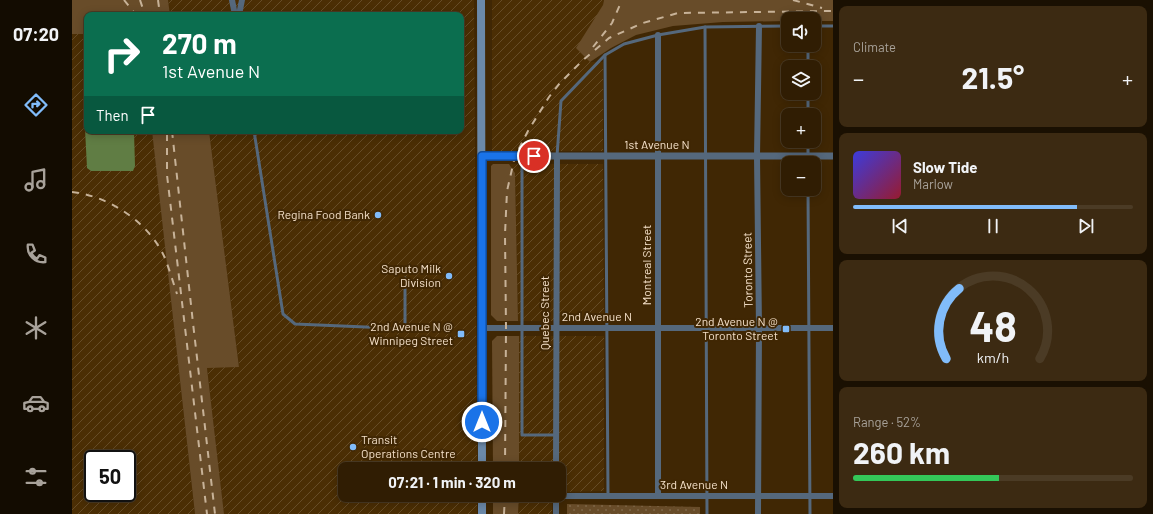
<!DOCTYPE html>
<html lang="en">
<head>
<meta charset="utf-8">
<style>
  body { margin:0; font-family:Barlow,sans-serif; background:#3c2a12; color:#f1f3f6; height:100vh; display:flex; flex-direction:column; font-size:15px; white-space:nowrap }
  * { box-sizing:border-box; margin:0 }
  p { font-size:13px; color:#a8a29a }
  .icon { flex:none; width:22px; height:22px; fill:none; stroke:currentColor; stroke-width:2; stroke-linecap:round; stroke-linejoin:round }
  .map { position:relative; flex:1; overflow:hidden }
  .details { display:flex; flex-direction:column; gap:6px; padding:6px; background:#1a1002; width:320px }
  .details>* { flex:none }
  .top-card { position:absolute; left:12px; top:12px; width:380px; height:122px; border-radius:8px; box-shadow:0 2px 10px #0003,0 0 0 1px #4b3b25; background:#0b6e4f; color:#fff; overflow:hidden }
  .controls { position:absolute; left:709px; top:12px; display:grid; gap:8px }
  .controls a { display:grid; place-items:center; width:40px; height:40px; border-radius:8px; background:#301d03; box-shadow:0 2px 10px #0003,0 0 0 1px #4b3b25; font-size:20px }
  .speed { position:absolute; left:12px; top:450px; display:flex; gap:8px; font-size:20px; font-weight:700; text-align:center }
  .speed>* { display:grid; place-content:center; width:52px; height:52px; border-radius:50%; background:#301d03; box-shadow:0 2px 10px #0003,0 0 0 1px #4b3b25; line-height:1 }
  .speed .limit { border:2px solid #111; border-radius:6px; background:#fff; color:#111 }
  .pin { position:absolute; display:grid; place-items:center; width:34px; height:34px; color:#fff; margin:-17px; border:2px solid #fff; border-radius:50%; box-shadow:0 1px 4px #0007 }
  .me { position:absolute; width:44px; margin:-22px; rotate:0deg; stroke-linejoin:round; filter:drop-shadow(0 0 3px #0008) }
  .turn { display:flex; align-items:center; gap:14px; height:84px; padding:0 12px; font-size:18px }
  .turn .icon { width:52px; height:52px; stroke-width:2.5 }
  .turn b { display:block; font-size:28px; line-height:34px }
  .then { display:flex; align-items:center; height:38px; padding:0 12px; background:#0003; gap:8px; font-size:15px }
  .big { font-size:30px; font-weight:700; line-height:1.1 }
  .details .tile { flex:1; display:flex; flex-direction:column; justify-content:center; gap:6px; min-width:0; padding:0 14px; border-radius:8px; background:#3c2a12 }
  .details .dial { align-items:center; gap:0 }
  .dial svg { height:104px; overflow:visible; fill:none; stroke:#4b3b25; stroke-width:7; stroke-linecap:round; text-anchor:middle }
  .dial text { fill:#f1f3f6; stroke:none }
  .song { display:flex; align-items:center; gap:12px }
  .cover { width:48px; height:48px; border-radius:6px; background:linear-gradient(135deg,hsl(240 70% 55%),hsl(350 70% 35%)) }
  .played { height:4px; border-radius:2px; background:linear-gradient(90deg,#81bcfa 80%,#4b3b25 80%) }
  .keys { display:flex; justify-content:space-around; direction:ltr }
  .heat { display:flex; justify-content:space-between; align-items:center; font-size:22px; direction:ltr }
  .charge { height:6px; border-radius:3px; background:linear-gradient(90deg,#34c759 52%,#4b3b25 0) }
  .trip { position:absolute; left:266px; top:462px; width:228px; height:40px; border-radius:8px; background:#301d03; box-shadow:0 2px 10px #0003,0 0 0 1px #4b3b25; font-weight:700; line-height:40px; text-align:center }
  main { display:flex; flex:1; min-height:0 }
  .tabs { display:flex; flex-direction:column; width:72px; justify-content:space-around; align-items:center; background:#130c01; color:#a8a29a }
  .tabs .icon { width:28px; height:28px }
  .tabs .current { color:#81bcfa }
  .tabs b { font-size:18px; color:#f1f3f6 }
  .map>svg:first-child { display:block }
</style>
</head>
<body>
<main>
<nav class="tabs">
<b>07:20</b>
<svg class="icon current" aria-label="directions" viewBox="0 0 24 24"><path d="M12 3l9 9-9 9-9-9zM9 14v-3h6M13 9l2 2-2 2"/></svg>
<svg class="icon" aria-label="music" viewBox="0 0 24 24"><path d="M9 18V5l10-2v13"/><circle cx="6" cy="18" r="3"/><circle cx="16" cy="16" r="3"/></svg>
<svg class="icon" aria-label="phone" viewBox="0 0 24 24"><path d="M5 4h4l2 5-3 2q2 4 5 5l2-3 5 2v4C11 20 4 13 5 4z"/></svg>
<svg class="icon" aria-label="climate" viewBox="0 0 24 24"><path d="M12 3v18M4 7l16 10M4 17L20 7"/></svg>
<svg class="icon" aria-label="car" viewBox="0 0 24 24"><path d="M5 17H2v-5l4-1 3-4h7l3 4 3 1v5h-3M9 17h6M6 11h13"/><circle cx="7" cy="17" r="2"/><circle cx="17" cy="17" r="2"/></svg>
<svg class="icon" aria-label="filters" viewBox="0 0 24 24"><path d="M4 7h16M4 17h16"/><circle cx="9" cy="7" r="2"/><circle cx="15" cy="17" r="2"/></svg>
</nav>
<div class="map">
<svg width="761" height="514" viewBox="0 0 761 514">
  <defs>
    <pattern id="industrial-furrows" width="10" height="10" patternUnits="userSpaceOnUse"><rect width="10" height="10" fill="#4b2e04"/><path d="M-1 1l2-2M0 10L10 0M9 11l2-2" fill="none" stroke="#664c27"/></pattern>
    <pattern id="park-dots" width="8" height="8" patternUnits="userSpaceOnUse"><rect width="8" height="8" fill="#684c29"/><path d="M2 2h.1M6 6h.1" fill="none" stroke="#7e6647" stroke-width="1.8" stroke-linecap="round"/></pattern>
  </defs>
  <rect width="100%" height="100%" fill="#402704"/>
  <!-- industrial -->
  <g fill="url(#industrial-furrows)" fill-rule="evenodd">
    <path d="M 96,0 L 402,0 L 405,469 L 273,469 L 273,495 L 405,495 L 405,514 L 152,514 L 135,367 L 167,366 L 137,131 L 389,131 L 389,15 L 98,15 Z"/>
    <path d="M 420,0 L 532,0 L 518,62 L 531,62 L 531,151 L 420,151 Z"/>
    <path d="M 0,34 L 15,34 L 15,131 L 80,131 L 123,514 L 0,514 ZM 21,459 L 55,459 L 55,493 L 21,493 Z"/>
    <path d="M 437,164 L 531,164 L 532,321 L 446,321 L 443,173 Z"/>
    <path d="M 447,336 L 532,336 L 532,491 L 487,492 L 487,469 L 447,469 Z"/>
    <path d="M 447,495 L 480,495 L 480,514 L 446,514 Z"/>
  </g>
  <!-- grass -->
  <g fill="#684c29">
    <path d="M 0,0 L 96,0 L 98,15 L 15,15 L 15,34 L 0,34 Z"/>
    <path d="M 532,0 L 761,0 L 761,21 L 742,21 L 742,19 L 716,19 L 716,21 L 651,22 L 601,26 L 564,35 L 539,48 L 518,62 L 504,48 L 531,5 Z"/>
    <path d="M 80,131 L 137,131 L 167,367 L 135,368 L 152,514 L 123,514 Z"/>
    <path d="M 421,164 L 437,164 L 443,173 L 446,321 L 425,321 L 419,315 L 419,166 Z"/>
    <path d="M 425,336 L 447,336 L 447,469 L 421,469 L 420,341 Z"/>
    <path d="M 421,495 L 447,495 L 446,514 L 421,514 Z"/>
  </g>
  <!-- park -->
  <path fill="url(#park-dots)" d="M 495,504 L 628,507 L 628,514 L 495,514 Z"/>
  <!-- water -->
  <path fill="#607d44" d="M 15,122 L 15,131 L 62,131 L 63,166 L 61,171 L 19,171 L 15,168 L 13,129 Z"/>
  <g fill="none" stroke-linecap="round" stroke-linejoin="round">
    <!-- service -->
    <g stroke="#55687c" stroke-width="3">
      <path d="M 742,26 L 761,26"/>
      <path d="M 633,27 L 635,514"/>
      <path d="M 736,45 L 736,67"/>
      <path d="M 533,55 L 536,495"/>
      <path d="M 736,93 L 736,115"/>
      <path d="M 182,131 L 211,314 L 223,324 L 317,328"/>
      <path d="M 736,141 L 736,163"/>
      <path d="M 450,156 L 450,435 L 484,435"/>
      <path d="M 485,156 L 489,101 L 533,55 L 552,44 L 586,35 L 633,27 L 716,26"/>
      <path d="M 736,189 L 738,514"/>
      <path d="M 333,278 L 333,328"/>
    </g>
    <!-- minor -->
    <g stroke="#55687c" stroke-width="6">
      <path d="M 160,0 L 163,15"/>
      <path d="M 167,15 L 170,0"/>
      <path d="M 409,328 L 761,328"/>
      <path d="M 484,469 L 485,156"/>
      <path d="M 484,495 L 484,514"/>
      <path d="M 484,496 L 761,496"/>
      <path d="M 586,496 L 586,35"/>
      <path d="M 686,514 L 687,328 L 685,156 L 687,26"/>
    </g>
    <!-- tertiary -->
    <path stroke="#55687c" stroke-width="7" d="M 410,156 L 761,156"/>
    <!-- secondary -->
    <g stroke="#6b89a9" stroke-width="8">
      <path d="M 409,0 L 410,469"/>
      <path d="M 410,495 L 410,514"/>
    </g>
    <!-- rail -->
    <g stroke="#c7b298" stroke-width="2" stroke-dasharray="7 7" stroke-linecap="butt">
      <path d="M 52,0 L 64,15"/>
      <path d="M 68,0 L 73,15"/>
      <path d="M 86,0 L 88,15"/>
      <path d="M 721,0 L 750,8"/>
      <path d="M 521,47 L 540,23 L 550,0"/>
      <path d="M 100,131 L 121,323 L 143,514"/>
      <path d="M 95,134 L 95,175 L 135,514"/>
      <path d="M 0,192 C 37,196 76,222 92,256 C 97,268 101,282 105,294"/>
      <path d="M 433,469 L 434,328 L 433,234 L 435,191 L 443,156 L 456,131 L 477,97 L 488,83 L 510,61 L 537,38 L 571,23 L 606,13 L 761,11"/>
      <path d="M 432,514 L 433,495"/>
    </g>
  </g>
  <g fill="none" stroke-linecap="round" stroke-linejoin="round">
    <defs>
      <path id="route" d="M 410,422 L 410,156 L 462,156"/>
    </defs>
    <!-- route casing -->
    <use href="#route" stroke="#114b97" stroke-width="10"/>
    <!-- route -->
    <use href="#route" stroke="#1a73e8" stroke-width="7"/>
  </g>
  <!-- markers -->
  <g fill="#81bcfa" stroke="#402704" stroke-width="1.5">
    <circle cx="306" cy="215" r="4"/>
    <circle cx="377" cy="276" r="4"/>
    <rect x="710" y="325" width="8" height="8" rx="2"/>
    <rect x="385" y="330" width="8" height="8" rx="2"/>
    <circle cx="281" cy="447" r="4"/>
  </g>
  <g text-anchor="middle" stroke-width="4" stroke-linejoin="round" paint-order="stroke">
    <!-- street labels -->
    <g font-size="12" fill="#f5e1ca" stroke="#402704">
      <text x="585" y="149">1st Avenue N</text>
      <text transform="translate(575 265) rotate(-90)" y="4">Montreal Street</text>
      <text transform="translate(676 270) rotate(-91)" y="4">Toronto Street</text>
      <text transform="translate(473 313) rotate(-90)" y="4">Quebec Street</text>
      <text x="525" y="321">2nd Avenue N</text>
      <text x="622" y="489">3rd Avenue N</text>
    </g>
    <!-- poi labels -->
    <g font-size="12" fill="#f5e1ca" stroke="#402704" text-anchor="end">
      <text x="298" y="219">Regina Food Bank</text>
      <text x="369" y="273">Saputo Milk<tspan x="369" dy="14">Division</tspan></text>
      <text x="706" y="326">2nd Avenue N @<tspan x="706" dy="14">Toronto Street</tspan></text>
      <text x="381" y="331">2nd Avenue N @<tspan x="381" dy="14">Winnipeg Street</tspan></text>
      <text x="289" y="444" text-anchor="start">Transit<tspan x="289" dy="14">Operations Centre</tspan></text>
    </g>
  </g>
</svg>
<div class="controls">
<a><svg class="icon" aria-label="sound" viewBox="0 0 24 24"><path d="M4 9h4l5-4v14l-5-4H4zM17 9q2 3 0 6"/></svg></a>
<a><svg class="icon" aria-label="layers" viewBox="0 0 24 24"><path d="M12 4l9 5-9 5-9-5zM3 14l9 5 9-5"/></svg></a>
<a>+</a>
<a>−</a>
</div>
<div class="speed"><div class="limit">50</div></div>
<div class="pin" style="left:462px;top:156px;background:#d93025"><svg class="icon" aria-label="arrive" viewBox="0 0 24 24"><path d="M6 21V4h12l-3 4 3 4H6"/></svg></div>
<svg class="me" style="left:410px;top:422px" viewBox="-20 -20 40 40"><circle r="17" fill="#1a73e8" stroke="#fff" stroke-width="3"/><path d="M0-11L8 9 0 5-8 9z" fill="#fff"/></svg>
<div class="trip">07:21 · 1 min · 320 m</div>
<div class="top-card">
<div class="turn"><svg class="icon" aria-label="right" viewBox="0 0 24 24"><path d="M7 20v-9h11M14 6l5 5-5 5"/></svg><div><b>270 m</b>1st Avenue N</div></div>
<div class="then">Then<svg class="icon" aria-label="arrive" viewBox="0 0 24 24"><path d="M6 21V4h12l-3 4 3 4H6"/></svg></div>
</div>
</div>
<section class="details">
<div class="tile"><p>Climate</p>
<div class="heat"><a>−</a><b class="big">21.5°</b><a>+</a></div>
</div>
<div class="tile">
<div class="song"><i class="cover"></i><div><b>Slow Tide</b><p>Marlow</p></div></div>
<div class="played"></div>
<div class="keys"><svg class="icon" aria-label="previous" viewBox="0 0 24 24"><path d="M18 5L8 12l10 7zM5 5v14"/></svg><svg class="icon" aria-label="pause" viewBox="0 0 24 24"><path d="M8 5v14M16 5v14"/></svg><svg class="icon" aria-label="next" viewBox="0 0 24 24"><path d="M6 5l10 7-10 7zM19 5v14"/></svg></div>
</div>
<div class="tile dial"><svg viewBox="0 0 100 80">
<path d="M14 69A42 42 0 1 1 86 69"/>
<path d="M14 69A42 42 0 0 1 24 15" stroke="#81bcfa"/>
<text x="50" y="56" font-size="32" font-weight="700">48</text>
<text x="50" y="72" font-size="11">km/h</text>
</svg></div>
<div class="tile"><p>Range · 52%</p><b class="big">260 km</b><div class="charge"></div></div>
</section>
</main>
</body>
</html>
